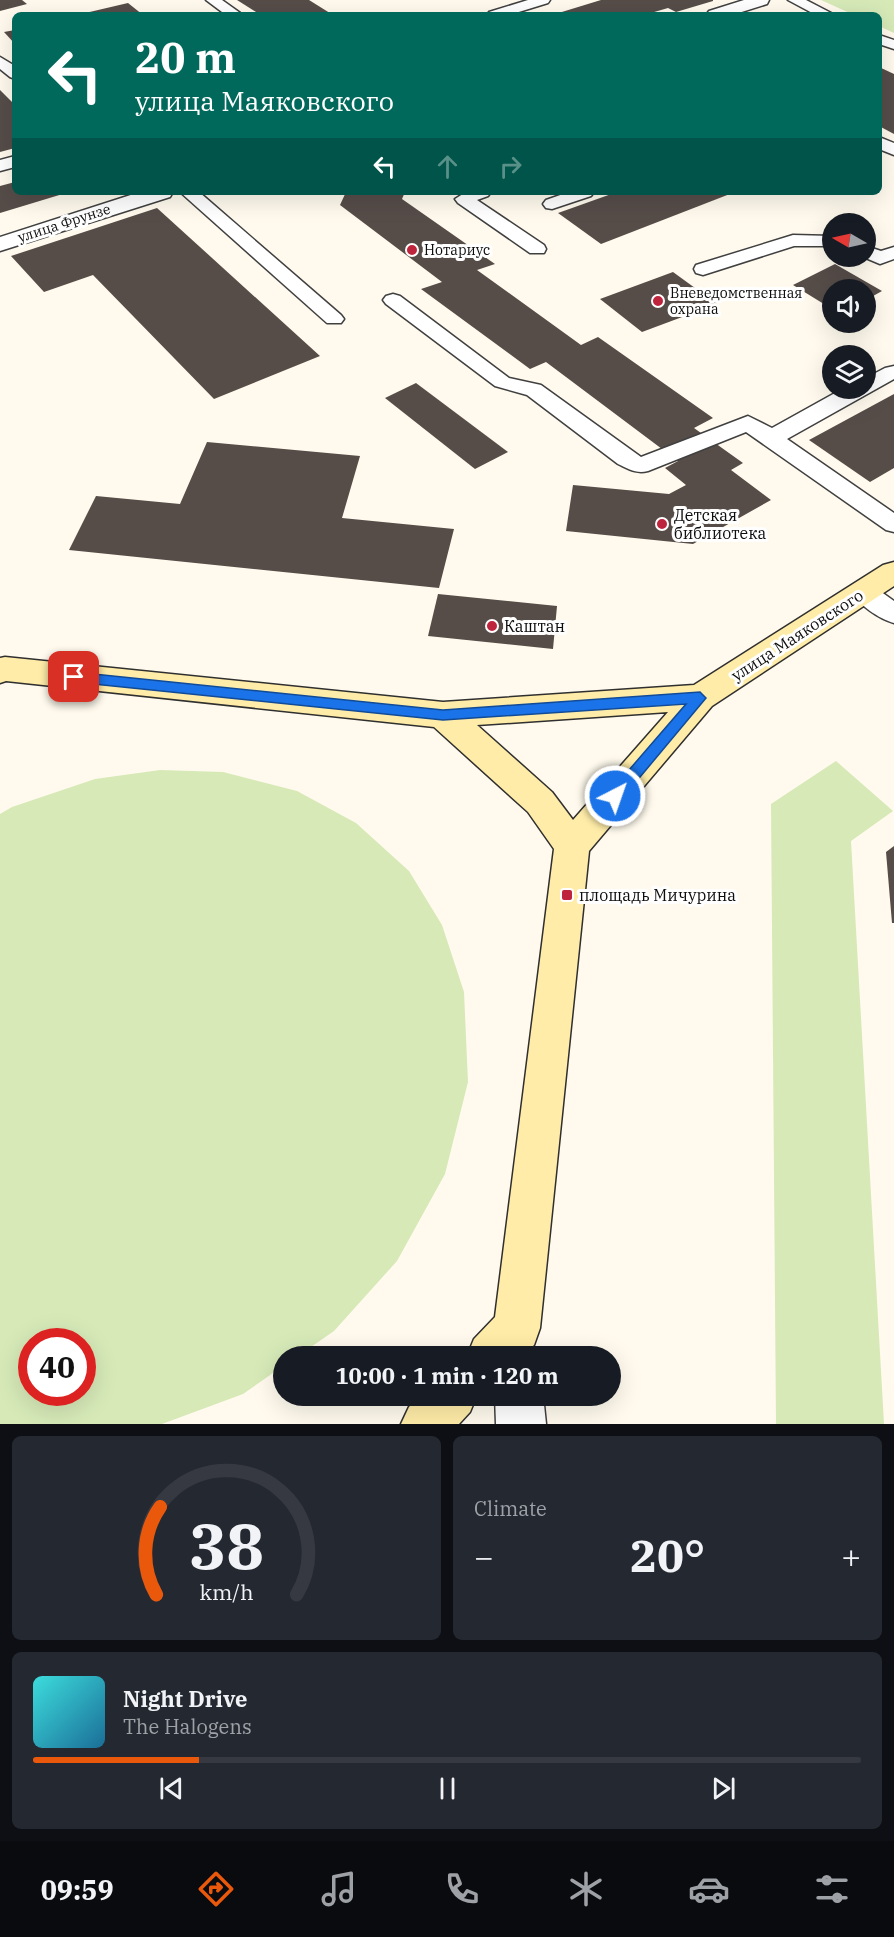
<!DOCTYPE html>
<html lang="en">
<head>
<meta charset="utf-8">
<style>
  body { margin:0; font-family:"IBM Plex Serif",serif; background:#242831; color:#f1f3f6; height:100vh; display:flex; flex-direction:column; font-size:22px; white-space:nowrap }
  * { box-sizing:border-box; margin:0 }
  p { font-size:20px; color:#9ea1a6 }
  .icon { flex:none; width:33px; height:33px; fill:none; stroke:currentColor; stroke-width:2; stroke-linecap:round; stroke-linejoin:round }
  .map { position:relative; height:1424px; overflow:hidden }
  .panel { display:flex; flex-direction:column; gap:12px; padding:12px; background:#0d0f14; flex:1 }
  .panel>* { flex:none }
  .banner { position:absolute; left:12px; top:12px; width:870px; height:183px; border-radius:9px; box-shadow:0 6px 24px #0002; background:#00695c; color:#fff; overflow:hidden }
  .needle { width:39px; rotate:279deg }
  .tools { position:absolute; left:822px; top:213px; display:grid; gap:12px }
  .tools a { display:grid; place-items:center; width:54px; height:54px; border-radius:50%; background:#171b24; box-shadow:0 6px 24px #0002; font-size:30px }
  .speed { position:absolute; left:18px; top:1328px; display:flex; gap:12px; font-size:30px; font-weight:700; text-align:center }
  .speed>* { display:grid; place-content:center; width:78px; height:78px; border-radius:50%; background:#171b24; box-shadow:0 6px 24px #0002; line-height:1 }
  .speed .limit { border:9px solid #d22; background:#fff; color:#111 }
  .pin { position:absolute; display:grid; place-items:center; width:51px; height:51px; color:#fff; margin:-26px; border-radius:12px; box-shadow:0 3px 9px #0006 }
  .me { position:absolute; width:66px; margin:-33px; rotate:41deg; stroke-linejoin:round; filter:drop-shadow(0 0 4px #0008) }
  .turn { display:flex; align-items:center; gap:21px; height:126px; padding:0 24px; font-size:27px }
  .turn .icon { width:78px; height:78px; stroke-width:2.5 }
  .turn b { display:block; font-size:42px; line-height:51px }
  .lanes { display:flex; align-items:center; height:57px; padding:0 24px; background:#0003; justify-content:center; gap:30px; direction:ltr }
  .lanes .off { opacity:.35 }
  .big { font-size:45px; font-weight:700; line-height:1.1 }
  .panel .tile { flex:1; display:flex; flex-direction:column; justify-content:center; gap:9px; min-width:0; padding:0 21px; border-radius:9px; background:#242831 }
  .panel .dial { align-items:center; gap:0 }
  .dial svg { height:156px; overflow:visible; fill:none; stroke:#363941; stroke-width:7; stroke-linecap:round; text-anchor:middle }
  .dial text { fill:#f1f3f6; stroke:none }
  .song { display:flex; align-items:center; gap:18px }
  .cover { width:72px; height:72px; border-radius:9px; background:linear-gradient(135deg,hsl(180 70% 55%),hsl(200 70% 35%)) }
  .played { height:6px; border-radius:3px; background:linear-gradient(90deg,#ea580c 20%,#363941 20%) }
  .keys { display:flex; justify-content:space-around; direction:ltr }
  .heat { display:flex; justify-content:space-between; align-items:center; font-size:33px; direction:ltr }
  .panel .tiles { flex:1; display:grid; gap:12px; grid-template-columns:1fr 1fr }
  .tile:last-child { grid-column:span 2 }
  .trip { position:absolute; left:273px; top:1346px; width:348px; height:60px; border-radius:30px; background:#171b24; box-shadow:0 6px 24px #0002; font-weight:700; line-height:60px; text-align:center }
  .menu { display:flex; height:96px; justify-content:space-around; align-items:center; background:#090b0e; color:#9ea1a6 }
  .menu .icon { width:42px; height:42px }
  .menu .current { color:#ea580c }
  .menu b { font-size:27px; color:#f1f3f6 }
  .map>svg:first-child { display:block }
</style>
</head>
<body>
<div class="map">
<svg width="894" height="1424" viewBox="0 0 894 1424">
  <rect width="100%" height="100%" fill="#fffaed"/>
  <!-- green -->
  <g fill="#d6e9b7" fill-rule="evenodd">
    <path d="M 821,0 L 894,0 L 894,33 L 879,26 L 879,15 L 854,15 Z"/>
    <path d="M 836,761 L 893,811 L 851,841 L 884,1424 L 776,1424 L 771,804 Z"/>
    <path d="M 160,770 L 223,772 L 297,791 L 356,823 L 409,871 L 442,925 L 464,992 L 468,1082 L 445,1174 L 397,1261 L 334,1331 L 298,1356 L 284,1356 L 283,1366 L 243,1394 L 162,1424 L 0,1424 L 0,814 L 12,807 L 95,779 ZM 32,1341 L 82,1341 L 82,1392 L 32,1392 Z"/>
  </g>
  <!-- building -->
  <g fill="#564d49">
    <path d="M 0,0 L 22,0 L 27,4 L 0,11 Z"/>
    <path d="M 237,0 L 309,0 L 333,15 L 261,15 Z"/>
    <path d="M 601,0 L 713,0 L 713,1 L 676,12 L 668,8 L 644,15 L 552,15 Z"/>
    <path d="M 128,3 L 143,15 L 81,15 L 81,14 Z"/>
    <path d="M 15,30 L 15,44 L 4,32 Z"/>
    <path d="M 879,67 L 894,74 L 894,134 L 879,126 Z"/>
    <path d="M 0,90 L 15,105 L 15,148 L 0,152 Z"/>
    <path d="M 15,182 L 15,192 L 66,193 L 0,213 L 0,186 Z"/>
    <path d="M 346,192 L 405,192 L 402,199 L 495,264 L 477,270 L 581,345 L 598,337 L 713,418 L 694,428 L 743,463 L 731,470 L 771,500 L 693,544 L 566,531 L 573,485 L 669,494 L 686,485 L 665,468 L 678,461 L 546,362 L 530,369 L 421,289 L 442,282 L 340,205 Z"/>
    <path d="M 617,192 L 735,192 L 601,244 L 558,213 Z"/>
    <path d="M 157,208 L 320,356 L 214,399 L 93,275 L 44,292 L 11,256 Z"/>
    <path d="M 835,264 L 882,291 L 866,300 L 866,290 L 832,290 L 832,309 L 793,285 Z"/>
    <path d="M 673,272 L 717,304 L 642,332 L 600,299 Z"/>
    <path d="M 416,383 L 508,452 L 475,469 L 385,398 Z"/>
    <path d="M 894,394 L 894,468 L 870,482 L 809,440 Z"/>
    <path d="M 207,442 L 360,456 L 342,518 L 454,529 L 439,588 L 69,550 L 96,496 L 180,504 Z"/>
    <path d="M 438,594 L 557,606 L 553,649 L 428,636 Z"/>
    <path d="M 894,846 L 894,923 L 892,923 L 886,852 Z"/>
  </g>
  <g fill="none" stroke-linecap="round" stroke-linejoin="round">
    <defs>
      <g id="lane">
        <path d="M 206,0 L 222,0 L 243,15 L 226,15 Z"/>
        <path d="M 528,0 L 550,0 L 548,3 L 509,15 L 487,15 L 489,12 Z"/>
        <path d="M 788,0 L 806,0 L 835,15 L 816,15 Z"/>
        <path d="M 879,35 L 894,40 L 894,49 L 879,44 Z"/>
        <path d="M 0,57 L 15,66 L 15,79 L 10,77 L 0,69 Z"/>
        <path d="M 879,137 L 894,143 L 894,155 L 879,149 Z"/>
        <path d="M 15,156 L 15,167 L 0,171 L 0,160 Z"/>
        <path d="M 180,192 L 199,192 L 341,315 L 344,319 L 341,323 L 327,323 Z"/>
        <path d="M 466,192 L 491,192 L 488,196 L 477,200 L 544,245 L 546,249 L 544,253 L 530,253 L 458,203 L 455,199 Z"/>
        <path d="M 569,192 L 594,192 L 591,196 L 552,209 L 546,208 L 543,204 L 546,200 Z"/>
        <path d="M 793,235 L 832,236 L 832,246 L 794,246 L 703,275 L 696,273 L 694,269 L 696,265 Z"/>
        <path d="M 866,246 L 881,251 L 894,247 L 894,259 L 880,264 L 861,256 L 866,256 Z"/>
        <path d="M 393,294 L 400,296 L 509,378 L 541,385 L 641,457 L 748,416 L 772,428 L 844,388 L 866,388 L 866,378 L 885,368 L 894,366 L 894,379 L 787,439 L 894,513 L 894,532 L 886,530 L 746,432 L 648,471 C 636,474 629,469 618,464 L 527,395 L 495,386 L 386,304 L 383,300 L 386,296 Z"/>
        <path d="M 864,583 L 873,586 L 894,601 L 894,623 C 879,619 859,605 852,592 L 855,586 Z"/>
      </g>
      <g id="street">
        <path d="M 744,0 L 769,0 L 767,4 L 732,15 L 706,15 L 709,11 Z"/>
        <path d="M 140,192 L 173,192 L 170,197 L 0,251 L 0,237 Z"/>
        <path d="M 495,1395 L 543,1395 L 546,1424 L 496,1424 Z"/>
      </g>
      <g id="secondary">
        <path d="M 894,562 L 894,586 L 712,706 L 589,851 L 540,1328 L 534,1345 L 523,1356 L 467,1356 L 474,1339 L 495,1317 L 554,849 L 528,812 L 434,727 L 6,681 L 0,683 L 0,658 L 5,657 L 443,702 L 694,685 L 883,565 ZM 668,712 L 573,820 L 552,792 L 477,725 Z"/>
        <path d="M 420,1395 L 477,1395 L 470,1412 L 459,1424 L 401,1424 L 409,1407 Z"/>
      </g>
    </defs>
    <!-- lane casing -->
    <use href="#lane" stroke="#404040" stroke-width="3"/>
    <!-- street casing -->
    <use href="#street" stroke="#404040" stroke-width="3"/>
    <!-- secondary casing -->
    <use href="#secondary" stroke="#2f2f2f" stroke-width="3"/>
    <!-- lane -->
    <use href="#lane" fill="#fff" fill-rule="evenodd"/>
    <!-- street -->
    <use href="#street" fill="#fff" fill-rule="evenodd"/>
    <!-- secondary -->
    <use href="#secondary" fill="#ffeca8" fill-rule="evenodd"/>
  </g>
  <!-- route -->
  <path fill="#1a73e8" stroke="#114b97" stroke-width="1.5" d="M 74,672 L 443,710 L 700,692 L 706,698 L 620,801 L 610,801 L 608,796 L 610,792 L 686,704 L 443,720 L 74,682 L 68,677 Z"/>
  <!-- markers -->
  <g fill="#be243c" stroke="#fff" stroke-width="2">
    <circle cx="412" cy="250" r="6"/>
    <circle cx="658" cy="301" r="6"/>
    <circle cx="662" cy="524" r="6"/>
    <circle cx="492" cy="626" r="6"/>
    <rect x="561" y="889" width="12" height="12" rx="3"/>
  </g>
  <g text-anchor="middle" stroke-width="6" stroke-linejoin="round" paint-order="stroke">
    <!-- far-street labels -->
    <g font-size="14" fill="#0d0d0d" stroke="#fff">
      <text transform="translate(64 223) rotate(-18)" y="5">улица Фрунзе</text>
    </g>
    <!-- far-poi labels -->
    <g font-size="14" fill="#0d0d0d" stroke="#fff" text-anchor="start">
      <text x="424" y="255">Нотариус</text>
      <text x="670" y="298">Вневедомственная<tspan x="670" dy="16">охрана</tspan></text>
    </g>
    <!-- poi labels -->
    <g font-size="16" fill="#0d0d0d" stroke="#fff" text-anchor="start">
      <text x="674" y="521">Детская<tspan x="674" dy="18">библиотека</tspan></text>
      <text x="504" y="632">Каштан</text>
      <text x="579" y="901">площадь Мичурина</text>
    </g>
    <!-- street labels -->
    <g font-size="16" fill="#0d0d0d" stroke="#fff">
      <text transform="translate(797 635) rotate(-33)" y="6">улица Маяковского</text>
    </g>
  </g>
</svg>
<div class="tools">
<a><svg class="needle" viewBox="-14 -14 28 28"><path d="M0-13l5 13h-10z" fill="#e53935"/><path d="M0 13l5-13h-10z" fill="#9ea1a6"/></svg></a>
<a><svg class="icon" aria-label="sound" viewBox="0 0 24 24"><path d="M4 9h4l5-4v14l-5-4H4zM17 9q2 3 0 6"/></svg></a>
<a><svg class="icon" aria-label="layers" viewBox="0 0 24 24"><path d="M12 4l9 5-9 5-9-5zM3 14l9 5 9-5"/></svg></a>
</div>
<div class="speed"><div class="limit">40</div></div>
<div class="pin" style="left:74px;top:677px;background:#d93025"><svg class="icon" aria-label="arrive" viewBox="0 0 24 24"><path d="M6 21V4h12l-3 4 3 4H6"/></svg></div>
<svg class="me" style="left:615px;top:796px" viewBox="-20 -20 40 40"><circle r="17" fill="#1a73e8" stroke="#fff" stroke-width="3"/><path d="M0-11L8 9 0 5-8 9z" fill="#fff"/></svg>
<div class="trip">10:00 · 1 min · 120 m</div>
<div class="banner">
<div class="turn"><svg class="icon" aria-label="left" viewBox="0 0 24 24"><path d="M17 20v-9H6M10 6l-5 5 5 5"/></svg><div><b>20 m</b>улица Маяковского</div></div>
<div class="lanes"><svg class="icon" aria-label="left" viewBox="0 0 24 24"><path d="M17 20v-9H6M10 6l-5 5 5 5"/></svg><svg class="icon off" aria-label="ahead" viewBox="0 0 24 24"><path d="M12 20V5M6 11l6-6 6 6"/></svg><svg class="icon off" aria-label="right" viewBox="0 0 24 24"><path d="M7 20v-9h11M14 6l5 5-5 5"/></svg></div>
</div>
</div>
<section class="panel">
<div class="tiles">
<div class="tile dial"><svg viewBox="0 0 100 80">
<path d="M14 69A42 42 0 1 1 86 69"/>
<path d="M14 69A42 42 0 0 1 16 24" stroke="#ea580c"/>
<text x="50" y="56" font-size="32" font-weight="700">38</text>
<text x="50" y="72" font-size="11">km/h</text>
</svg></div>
<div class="tile"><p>Climate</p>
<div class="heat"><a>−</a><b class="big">20°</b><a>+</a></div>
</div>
<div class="tile">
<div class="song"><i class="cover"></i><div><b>Night Drive</b><p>The Halogens</p></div></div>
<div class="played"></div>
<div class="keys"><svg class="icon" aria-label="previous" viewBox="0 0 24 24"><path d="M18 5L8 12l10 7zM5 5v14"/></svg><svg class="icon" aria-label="pause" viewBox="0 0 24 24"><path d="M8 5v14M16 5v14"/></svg><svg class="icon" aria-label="next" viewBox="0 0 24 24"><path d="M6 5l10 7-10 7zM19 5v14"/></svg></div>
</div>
</div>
</section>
<nav class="menu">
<b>09:59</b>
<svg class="icon current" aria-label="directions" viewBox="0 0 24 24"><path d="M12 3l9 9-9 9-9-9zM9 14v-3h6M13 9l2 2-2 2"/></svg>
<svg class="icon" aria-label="music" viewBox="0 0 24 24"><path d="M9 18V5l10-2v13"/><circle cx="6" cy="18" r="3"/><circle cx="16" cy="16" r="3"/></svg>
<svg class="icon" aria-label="phone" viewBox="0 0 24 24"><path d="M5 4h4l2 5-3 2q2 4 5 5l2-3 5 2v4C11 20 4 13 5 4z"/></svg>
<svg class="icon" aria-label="climate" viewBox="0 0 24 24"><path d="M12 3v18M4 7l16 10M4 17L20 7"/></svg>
<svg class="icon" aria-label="car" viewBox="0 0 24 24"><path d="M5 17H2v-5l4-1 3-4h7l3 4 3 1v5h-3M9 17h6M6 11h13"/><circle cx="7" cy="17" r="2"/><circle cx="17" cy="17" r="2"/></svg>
<svg class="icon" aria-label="filters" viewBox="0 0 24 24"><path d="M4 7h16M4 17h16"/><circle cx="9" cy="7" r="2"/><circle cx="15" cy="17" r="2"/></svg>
</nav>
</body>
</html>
